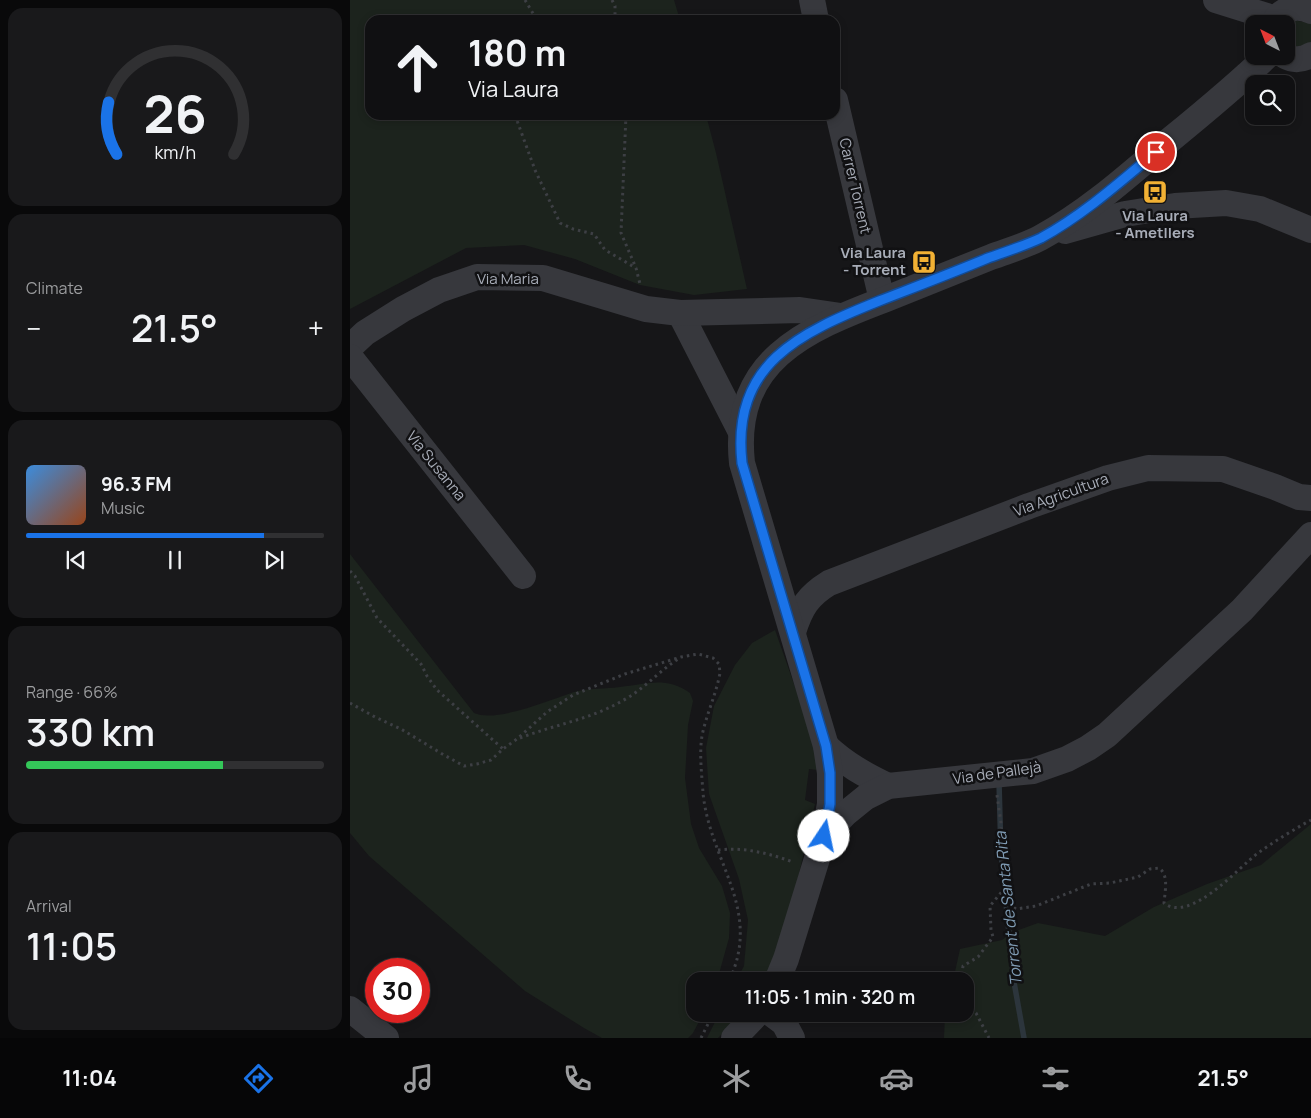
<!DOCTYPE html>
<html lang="en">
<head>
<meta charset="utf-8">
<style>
  body { margin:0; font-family:Manrope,sans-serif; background:#19191b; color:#f1f3f6; height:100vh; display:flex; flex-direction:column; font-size:19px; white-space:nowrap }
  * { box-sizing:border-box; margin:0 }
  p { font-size:16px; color:#9c9d9f }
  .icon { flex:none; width:28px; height:28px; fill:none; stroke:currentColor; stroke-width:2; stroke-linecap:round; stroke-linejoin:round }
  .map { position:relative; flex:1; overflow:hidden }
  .sheet { display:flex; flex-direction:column; gap:8px; padding:8px; background:#09090a; width:350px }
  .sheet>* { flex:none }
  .guide { position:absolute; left:15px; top:15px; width:475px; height:105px; border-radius:15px; box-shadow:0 2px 8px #0003,0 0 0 1px #303032; background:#101012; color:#f1f3f6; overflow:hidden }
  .needle { width:32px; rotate:318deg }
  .tools { position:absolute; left:895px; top:15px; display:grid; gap:10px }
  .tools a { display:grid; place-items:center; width:50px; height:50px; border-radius:10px; background:#101012; box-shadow:0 2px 8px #0003,0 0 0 1px #303032; font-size:25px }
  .speed { position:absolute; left:15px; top:958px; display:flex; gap:10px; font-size:25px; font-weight:700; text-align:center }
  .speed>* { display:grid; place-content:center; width:65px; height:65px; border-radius:50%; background:#101012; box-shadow:0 2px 8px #0003,0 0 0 1px #303032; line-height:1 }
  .speed .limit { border:8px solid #d22; background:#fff; color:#111 }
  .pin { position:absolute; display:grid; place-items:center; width:42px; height:42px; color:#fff; margin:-21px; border:2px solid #fff; border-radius:50%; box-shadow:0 1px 5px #0007 }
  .me { position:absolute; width:55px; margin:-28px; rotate:11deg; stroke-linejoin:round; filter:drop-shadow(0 0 4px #0008) }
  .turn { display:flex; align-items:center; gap:18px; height:105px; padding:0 20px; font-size:22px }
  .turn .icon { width:65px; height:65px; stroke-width:2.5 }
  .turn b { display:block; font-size:35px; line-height:42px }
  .big { font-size:38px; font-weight:600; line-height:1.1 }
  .sheet .tile { flex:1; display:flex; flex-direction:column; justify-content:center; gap:8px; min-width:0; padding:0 18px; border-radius:15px; background:#19191b }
  .sheet .dial { align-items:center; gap:0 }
  .dial svg { height:130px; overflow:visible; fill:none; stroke:#303032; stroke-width:7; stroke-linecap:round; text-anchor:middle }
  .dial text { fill:#f1f3f6; stroke:none }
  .song { display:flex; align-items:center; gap:15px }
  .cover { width:60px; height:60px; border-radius:8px; background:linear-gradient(135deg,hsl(210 70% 55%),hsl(20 70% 35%)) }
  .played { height:5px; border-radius:2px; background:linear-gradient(90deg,#1a73e8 80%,#303032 80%) }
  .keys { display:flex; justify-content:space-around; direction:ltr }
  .heat { display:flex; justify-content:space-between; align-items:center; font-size:28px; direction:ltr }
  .charge { height:8px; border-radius:4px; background:linear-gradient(90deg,#34c759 66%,#303032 0) }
  .trip { position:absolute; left:336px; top:972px; width:288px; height:50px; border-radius:15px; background:#101012; box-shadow:0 2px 8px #0003,0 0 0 1px #303032; font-weight:600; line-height:50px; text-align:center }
  .tab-bar { display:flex; height:80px; justify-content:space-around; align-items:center; background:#060607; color:#9c9d9f }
  .tab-bar .icon { width:35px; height:35px }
  .tab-bar .active { color:#1a73e8 }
  .tab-bar b { font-size:22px; color:#f1f3f6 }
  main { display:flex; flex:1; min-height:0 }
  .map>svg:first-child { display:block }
</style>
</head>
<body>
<main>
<section class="sheet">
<div class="tile dial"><svg viewBox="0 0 100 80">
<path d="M14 69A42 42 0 1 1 86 69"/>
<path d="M14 69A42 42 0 0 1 9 37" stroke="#1a73e8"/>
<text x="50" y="56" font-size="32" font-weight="700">26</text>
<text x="50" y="72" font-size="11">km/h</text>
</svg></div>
<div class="tile"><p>Climate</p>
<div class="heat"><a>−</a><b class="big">21.5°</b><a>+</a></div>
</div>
<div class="tile">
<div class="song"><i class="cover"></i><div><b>96.3 FM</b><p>Music</p></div></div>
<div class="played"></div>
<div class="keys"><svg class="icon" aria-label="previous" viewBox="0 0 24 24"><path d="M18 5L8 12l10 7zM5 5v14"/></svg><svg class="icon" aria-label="pause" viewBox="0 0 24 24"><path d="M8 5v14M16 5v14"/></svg><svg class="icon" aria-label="next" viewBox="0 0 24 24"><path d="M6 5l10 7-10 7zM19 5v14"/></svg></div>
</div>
<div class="tile"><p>Range · 66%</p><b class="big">330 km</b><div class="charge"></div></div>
<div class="tile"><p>Arrival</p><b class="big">11:05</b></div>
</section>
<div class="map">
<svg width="961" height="1038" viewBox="0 0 961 1038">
  <rect width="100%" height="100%" fill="#161618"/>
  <!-- green -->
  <g fill="#1c231d">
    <path d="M 0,0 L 324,0 L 330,20 L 20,20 L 20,115 L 356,115 L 366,153 L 397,289 L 344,295 L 290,285 L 225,259 L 174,245 L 116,248 L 0,309 Z"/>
    <path d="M 935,19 L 961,23 L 961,42 L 957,46 L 936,47 Z"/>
    <path d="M 0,554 L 124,713 C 146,723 200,700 224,692 C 239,688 255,689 270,687 C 296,684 317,676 340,693 L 343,701 L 338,725 L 335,778 L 341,824 L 349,848 L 372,886 L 380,913 L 379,938 L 367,981 L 345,981 L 345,1014 L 353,1014 L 343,1033 L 338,1038 L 252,1038 L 234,1028 L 175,991 L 19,856 L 0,833 Z"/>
    <path d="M 425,630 L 464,741 L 468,770 L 459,769 L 455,800 L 465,804 L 445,891 L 418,975 L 414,981 L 386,981 L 394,966 L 398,920 L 389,879 L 359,794 L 356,748 L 364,706 L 385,665 L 402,643 Z"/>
    <path d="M 961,824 L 961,1038 L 594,1038 L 595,1014 L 615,1014 L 615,981 L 603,981 L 610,949 L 652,940 L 663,932 L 688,923 L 755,936 L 804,907 L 857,884 L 911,865 Z"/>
    <path d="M 369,1014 L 391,1014 L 368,1038 L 357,1038 Z"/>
  </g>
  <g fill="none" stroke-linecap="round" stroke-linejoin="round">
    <!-- stream -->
    <path stroke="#2c353c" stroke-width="5.5" d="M 649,782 L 651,854 L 664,982 L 674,1038"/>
    <!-- path -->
    <g stroke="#3d3f44" stroke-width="3" stroke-dasharray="2.5 4" stroke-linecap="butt">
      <path d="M 175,0 L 187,20"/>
      <path d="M 262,0 L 265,6 L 265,20"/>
      <path d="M 165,115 L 185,170 L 210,223 L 223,229 L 244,234 L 255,250 L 286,268"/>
      <path d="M 276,115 L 271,233 L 286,268 L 290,284"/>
      <path d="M 0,571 L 5,576 L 27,618 L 71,664 L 77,676 L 87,690 L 153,749"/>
      <path d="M 0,703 L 25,717 L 51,729 L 94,755 L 114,766 L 127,764 L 141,760 L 153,749 L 167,739 L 197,712 L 223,695 L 275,674 L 331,657 L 348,654 L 363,658 L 369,664 L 370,673 C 366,695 356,715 352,736 C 349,754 352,776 353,793 C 360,863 413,909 379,981"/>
      <path d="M 170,738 C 204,725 241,719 272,701 C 293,690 308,672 328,659"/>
      <path d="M 647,795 L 651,823 L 651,854 L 653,865 L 655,897 L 658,904 L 666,909 L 686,906 L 741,884 L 760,883 L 788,877 L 800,869 L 809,868 C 819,875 815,891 814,903 C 840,924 889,867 908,853 C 925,841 943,830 961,820"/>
      <path d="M 368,850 C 394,847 418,853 443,862"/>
      <path d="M 611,981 L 613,966 L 628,957 L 643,937 L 641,930 L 640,906 L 654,889"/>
      <path d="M 615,1006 L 626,1013 L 639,1038"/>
      <path d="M 351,1038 L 363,1014"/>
    </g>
    <!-- minor -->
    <g stroke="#37383d" stroke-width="26">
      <path d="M 462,0 L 466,20"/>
      <path d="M 866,0 L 926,19"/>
      <path d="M 923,24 C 931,9 946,4 961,11"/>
      <path d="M 935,56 C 944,61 952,60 961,55"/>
      <path d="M 485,100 L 532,300"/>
      <path d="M 715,231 L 775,214 L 825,206 L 876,203 L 910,209 L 961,230"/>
      <path d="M 330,313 L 391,432"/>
      <path d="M 0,347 L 15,333 L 53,309 L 89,290 L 127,277 L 193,278 L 296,309 L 330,313 L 450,310 L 491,316"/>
      <path d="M 0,357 L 173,576"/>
      <path d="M 443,632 C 451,607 458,596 479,583 L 679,506 L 758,478 L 798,468 L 873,469 L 925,487 L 949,497 L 961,498"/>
      <path d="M 476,746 C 495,764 515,775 538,786"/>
      <path d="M 474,836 L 480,804 L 480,773 L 476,746 L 392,463 C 381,361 454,330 536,299 C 571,285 606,271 641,257 C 657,251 675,246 690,238 C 738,212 779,175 820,140 C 853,113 886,86 917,56"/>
      <path d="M 427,981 L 436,959 L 474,836 L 495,814 L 516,797 L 538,786 L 683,771 L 717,759 L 738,748 L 757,735 L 892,610 L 961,535"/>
      <path d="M 0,1009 L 36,1038"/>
      <path d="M 422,1014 L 434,1023 L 442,1038"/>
      <path d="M 384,1038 L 407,1014"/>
    </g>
  </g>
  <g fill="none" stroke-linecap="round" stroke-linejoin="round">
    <defs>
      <path id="route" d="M 474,836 L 480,804 L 480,773 L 476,746 L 392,463 C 381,364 449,333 529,301 C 565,287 602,273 638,258 C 655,252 674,246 691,238 C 733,215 769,183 806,152"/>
    </defs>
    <!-- route casing -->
    <use href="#route" stroke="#114b97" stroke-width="12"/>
    <!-- route -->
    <use href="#route" stroke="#1a73e8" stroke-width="9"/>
  </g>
  <!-- icons -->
  <defs>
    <symbol id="bus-square" viewBox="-11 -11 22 22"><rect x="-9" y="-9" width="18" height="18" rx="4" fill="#f2b134" stroke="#111113"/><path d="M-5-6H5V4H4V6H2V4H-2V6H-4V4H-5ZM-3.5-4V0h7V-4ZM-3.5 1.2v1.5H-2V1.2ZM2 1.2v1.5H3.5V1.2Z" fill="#111"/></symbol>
  </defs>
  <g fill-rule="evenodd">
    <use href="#bus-square" x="791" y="178" width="28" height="28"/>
    <use href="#bus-square" x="560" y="248" width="28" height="28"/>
  </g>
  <g text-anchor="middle" stroke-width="5" stroke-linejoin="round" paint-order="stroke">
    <!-- street labels -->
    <g font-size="15" fill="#a8adb8" stroke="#111113">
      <text transform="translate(505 186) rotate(77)" y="5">Carrer Torrent</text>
      <text x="158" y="284">Via Maria</text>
      <text transform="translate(86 466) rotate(51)" y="5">Via Susanna</text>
      <text transform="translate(711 495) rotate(-20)" y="5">Via Agricultura</text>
      <text transform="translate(647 773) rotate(-8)" y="5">Via de Pallejà</text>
    </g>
    <!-- poi labels -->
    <g font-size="15" font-weight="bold" fill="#a8adb8" stroke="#111113">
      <text x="805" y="221">Via Laura<tspan x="805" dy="17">- Ametllers</tspan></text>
      <text x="556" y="258" text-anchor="end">Via Laura<tspan x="556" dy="17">- Torrent</tspan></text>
    </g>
    <!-- water labels -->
    <g font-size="16" font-style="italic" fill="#7f9bb3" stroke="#111113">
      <text transform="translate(658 909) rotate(-96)" y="6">Torrent de Santa Rita</text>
    </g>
  </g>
</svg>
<div class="tools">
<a><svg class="needle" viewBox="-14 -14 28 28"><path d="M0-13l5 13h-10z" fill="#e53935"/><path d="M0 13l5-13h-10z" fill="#9c9d9f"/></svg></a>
<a><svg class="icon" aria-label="search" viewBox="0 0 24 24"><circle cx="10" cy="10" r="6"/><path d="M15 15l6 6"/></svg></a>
</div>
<div class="speed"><div class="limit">30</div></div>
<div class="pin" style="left:806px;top:152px;background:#d93025"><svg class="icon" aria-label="arrive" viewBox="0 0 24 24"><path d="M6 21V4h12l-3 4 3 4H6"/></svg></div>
<svg class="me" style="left:474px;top:836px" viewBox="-20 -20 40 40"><circle r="19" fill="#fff"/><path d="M0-13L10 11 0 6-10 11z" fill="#1a73e8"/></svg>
<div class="trip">11:05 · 1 min · 320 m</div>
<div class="guide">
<div class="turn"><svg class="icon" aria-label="ahead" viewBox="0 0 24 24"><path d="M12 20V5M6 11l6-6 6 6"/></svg><div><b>180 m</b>Via Laura</div></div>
</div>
</div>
</main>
<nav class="tab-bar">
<b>11:04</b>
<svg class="icon active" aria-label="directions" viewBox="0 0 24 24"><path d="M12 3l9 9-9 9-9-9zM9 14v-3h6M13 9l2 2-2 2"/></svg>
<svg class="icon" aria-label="music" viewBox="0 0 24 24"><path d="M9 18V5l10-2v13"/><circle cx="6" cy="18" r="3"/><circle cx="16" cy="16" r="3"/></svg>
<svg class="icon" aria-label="phone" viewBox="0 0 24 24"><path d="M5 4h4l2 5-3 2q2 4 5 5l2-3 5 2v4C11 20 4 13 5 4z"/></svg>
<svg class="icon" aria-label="climate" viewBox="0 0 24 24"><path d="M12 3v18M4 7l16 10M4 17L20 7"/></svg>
<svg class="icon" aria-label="car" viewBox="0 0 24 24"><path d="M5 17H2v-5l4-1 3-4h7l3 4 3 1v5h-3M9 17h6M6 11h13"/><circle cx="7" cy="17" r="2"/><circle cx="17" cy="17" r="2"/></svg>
<svg class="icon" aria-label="filters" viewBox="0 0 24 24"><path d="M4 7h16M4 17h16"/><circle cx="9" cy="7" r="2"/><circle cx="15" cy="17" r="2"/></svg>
<b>21.5°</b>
</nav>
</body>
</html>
